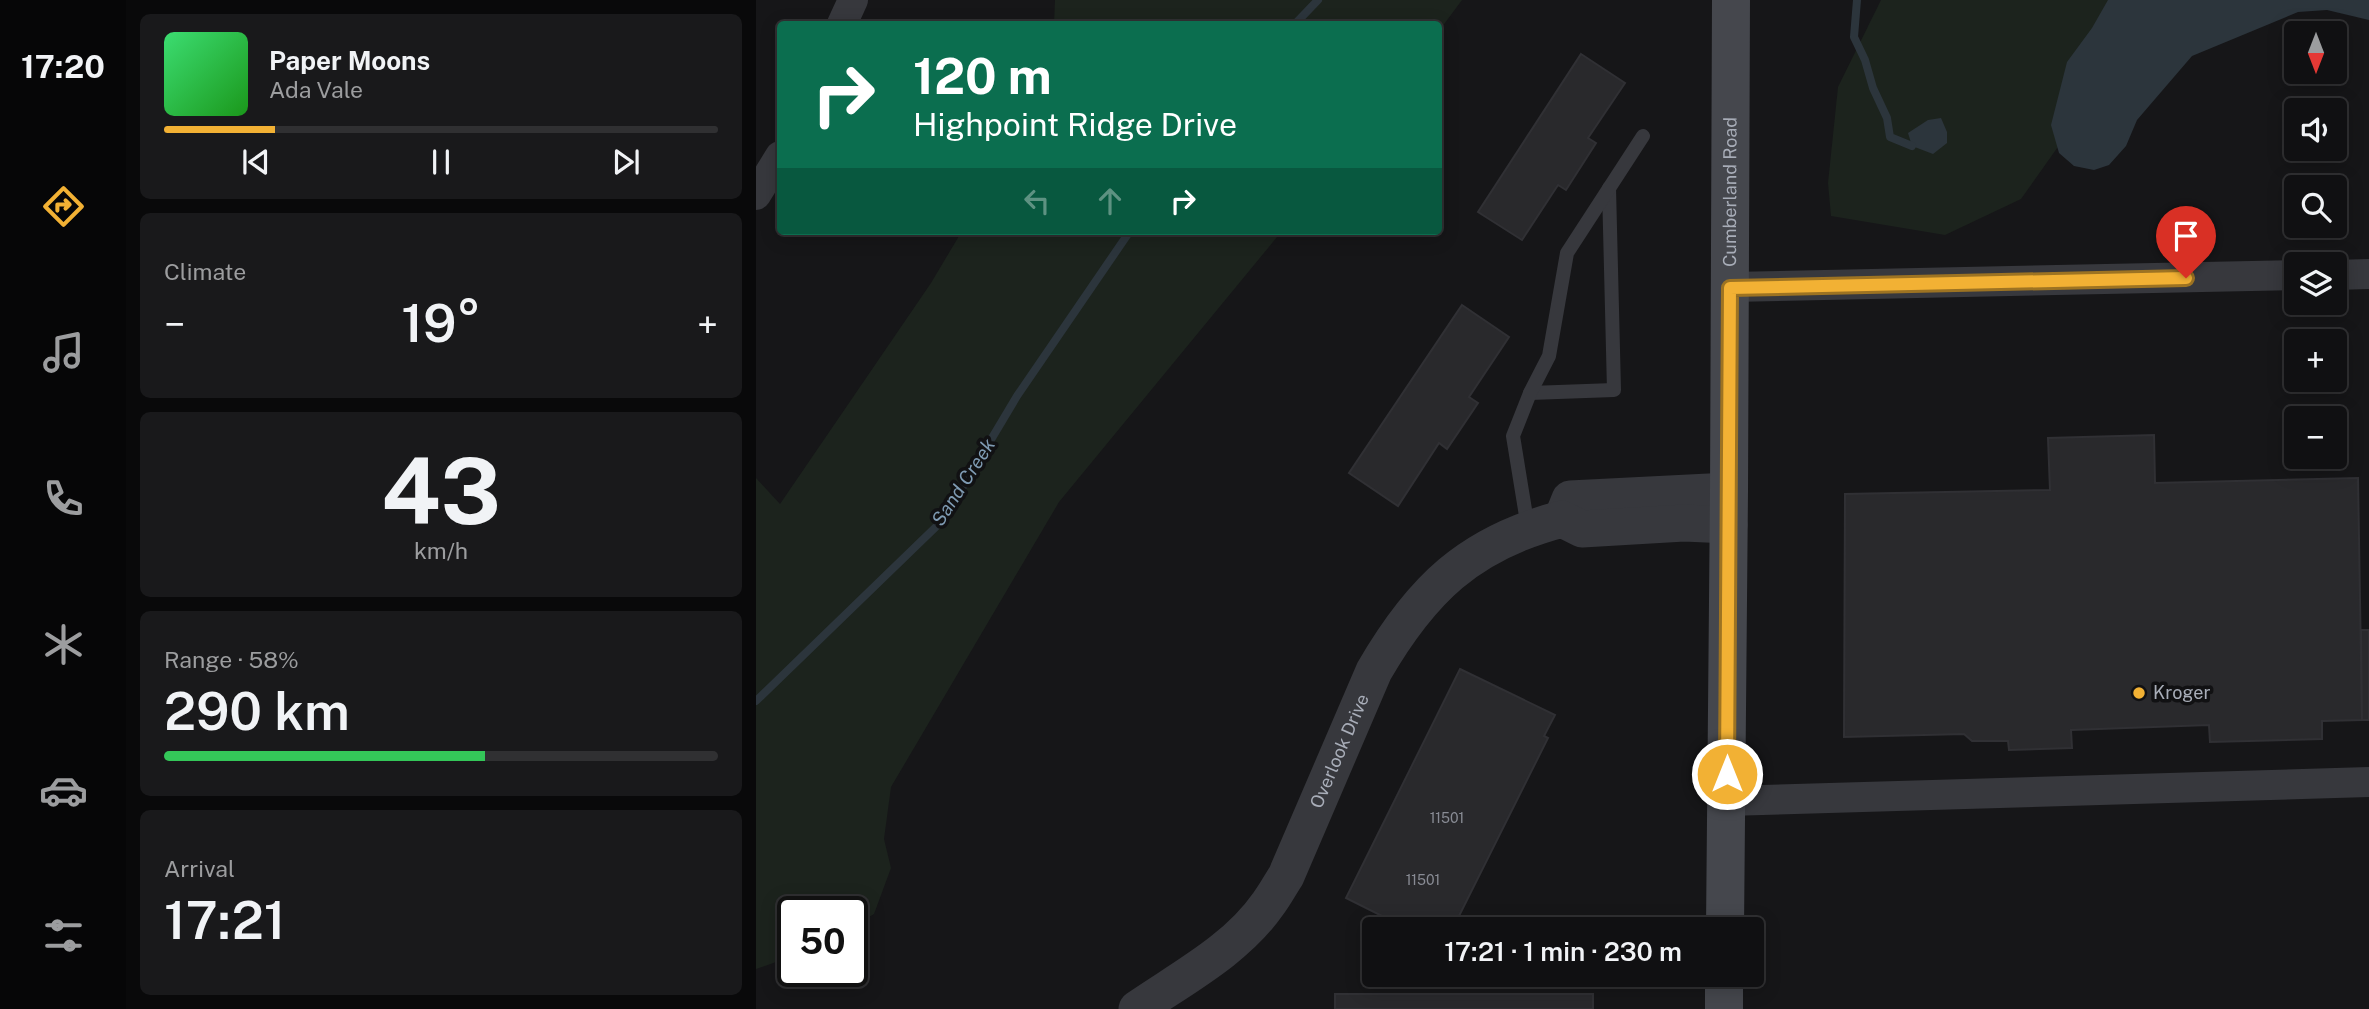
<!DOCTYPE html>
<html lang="en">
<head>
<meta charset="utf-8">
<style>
  body { margin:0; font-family:"Public Sans",sans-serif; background:#19191b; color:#f1f3f6; height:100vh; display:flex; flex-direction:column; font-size:26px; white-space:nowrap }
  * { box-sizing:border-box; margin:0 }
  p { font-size:23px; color:#9c9d9f }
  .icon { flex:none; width:38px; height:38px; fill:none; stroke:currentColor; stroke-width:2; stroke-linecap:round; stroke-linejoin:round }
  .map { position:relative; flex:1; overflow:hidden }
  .panel { display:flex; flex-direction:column; gap:14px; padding:14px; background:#09090a; width:630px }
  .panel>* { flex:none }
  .top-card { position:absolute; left:21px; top:21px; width:665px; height:214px; border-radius:7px; box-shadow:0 4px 18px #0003,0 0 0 2px #303032; background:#0b6e4f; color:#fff; overflow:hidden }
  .needle { width:46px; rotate:180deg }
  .buttons { position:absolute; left:1528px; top:21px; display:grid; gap:14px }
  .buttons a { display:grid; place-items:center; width:63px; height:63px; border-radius:7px; background:#101012; box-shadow:0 4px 18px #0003,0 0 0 2px #303032; font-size:35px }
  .speed { position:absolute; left:21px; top:896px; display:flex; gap:14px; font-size:35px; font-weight:700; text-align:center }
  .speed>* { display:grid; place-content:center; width:91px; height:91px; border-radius:50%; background:#101012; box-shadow:0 4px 18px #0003,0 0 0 2px #303032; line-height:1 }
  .speed .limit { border:4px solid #111; border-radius:10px; background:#fff; color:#111 }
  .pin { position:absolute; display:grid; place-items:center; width:60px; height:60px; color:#fff; margin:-72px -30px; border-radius:50% 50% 50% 0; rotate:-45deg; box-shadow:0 0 7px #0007 }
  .pin .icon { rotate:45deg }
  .me { position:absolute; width:77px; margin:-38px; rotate:0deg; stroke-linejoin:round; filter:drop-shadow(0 0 5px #0008) }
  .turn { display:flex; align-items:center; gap:24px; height:147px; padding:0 21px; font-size:32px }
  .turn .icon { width:91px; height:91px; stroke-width:2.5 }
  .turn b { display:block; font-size:49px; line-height:60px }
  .lanes { display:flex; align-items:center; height:66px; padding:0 21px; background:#0003; justify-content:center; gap:35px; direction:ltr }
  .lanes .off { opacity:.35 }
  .big { font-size:52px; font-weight:600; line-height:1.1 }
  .panel .card { flex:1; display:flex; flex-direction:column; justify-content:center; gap:10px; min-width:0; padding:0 24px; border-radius:10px; background:#19191b }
  .panel .dial { align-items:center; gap:0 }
  .dial b { font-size:91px; line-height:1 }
  .song { display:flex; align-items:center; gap:21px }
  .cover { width:84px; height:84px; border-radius:10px; background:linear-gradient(135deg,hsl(140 70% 55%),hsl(120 70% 35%)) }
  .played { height:7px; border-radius:4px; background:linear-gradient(90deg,#f2b134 20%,#303032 20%) }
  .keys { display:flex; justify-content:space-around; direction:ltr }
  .heat { display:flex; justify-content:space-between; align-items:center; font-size:38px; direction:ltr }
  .charge { height:10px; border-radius:5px; background:linear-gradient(90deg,#34c759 58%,#303032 0) }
  .trip { position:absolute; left:606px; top:917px; width:402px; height:70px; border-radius:7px; background:#101012; box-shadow:0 4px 18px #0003,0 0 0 2px #303032; font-weight:600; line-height:70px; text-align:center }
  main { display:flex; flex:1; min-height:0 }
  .tab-bar { display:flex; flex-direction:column; width:126px; justify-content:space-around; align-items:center; background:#060607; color:#9c9d9f }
  .tab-bar .icon { width:49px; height:49px }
  .tab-bar .on { color:#f2b134 }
  .tab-bar b { font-size:32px; color:#f1f3f6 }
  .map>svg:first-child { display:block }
</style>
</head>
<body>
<main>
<nav class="tab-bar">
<b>17:20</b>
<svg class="icon on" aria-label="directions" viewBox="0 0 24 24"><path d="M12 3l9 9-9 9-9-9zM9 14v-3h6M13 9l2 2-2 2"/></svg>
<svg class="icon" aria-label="music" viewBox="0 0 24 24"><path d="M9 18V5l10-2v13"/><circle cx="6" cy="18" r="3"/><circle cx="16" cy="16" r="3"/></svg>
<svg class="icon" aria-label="phone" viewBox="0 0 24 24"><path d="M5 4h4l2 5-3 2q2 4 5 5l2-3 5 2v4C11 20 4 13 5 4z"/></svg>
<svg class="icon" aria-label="climate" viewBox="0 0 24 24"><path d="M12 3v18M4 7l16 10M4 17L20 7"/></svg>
<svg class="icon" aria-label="car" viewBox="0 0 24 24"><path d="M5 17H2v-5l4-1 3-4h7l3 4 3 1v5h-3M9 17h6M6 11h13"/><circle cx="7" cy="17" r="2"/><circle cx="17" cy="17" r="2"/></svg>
<svg class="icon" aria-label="filters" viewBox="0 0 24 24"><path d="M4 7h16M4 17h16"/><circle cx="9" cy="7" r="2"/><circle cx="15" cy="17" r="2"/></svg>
</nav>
<section class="panel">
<div class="card">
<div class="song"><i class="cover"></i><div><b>Paper Moons</b><p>Ada Vale</p></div></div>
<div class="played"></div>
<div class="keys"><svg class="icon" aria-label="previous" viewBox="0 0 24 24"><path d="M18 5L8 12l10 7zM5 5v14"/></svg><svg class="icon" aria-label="pause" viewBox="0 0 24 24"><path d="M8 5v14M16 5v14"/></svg><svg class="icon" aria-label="next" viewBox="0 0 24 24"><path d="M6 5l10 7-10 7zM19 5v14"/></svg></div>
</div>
<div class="card"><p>Climate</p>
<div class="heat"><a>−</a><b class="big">19°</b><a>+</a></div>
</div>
<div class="card dial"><b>43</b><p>km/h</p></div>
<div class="card"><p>Range · 58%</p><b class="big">290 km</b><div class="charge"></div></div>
<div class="card"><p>Arrival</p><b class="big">17:21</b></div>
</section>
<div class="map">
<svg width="1613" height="1009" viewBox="0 0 1613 1009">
  <rect width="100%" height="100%" fill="#161618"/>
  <!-- green -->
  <g fill="#1c231d">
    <path d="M 299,0 L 706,0 L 683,31 L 682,24 L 298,24 Z"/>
    <path d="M 1125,0 L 1406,0 L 1265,199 L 1189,235 L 1075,216 L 1072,183 L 1082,87 Z"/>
    <path d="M 206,231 L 305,231 L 310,235 L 315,231 L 526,231 L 303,502 L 135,787 L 128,839 L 135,868 L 118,914 L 96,927 L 96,912 L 37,912 L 37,956 L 0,969 L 0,478 L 24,504 L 175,283 Z"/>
  </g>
  <!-- water -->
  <g fill="#2c353c">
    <path d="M 1352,0 L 1613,0 L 1613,20 L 1571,10 L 1542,12 L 1436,56 L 1381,120 L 1370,146 L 1353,165 L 1338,170 L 1318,166 L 1303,153 L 1295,125 L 1311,62 L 1336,28 Z"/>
    <path d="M 1185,118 L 1191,132 L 1191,143 L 1177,154 L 1156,146 L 1152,133 L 1172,120 Z"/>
  </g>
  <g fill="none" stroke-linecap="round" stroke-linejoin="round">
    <!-- stream -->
    <g stroke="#2c353c" stroke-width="8">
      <path d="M 1101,0 L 1098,37 L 1109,60 L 1117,88 L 1131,118 L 1134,137 L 1156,146"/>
      <path d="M 539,24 L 562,0"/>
      <path d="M 0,701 L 187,520 L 261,396 L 374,231"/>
    </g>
  </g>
  <!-- building -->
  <g fill="#29292c" stroke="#303034" stroke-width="2">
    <path d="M 825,54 L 869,83 L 832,138 L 840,143 L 810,190 L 802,185 L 766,240 L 722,212 Z"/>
    <path d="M 706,305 L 753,337 L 713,397 L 722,403 L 691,449 L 683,443 L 642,506 L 593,473 Z"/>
    <path d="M 1398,435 L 1399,483 L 1602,478 L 1606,720 L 1566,721 L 1566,739 L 1454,742 L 1453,725 L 1315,730 L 1316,748 L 1253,750 L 1252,741 L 1216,741 L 1208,734 L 1088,737 L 1089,494 L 1294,490 L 1292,438 Z"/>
    <path d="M 1605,630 L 1613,630 L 1613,720 L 1606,720 Z"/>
    <path d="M 704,669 L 799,715 L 788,736 L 792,738 L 698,926 L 696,926 L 694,929 L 652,929 L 590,898 Z"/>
    <rect x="579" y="994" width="258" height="15"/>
  </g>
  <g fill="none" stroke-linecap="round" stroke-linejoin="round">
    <!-- service -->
    <g stroke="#37383d" stroke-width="14">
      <path d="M 774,393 L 858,390 L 853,188"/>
      <path d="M 772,528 L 757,436 L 774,393 L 793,356 L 811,253 L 887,136"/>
    </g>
    <!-- minor -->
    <g stroke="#37383d" stroke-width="30">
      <path d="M 86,24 L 97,0"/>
      <path d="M 0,195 L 24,156"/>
      <path d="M 1578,275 L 1613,274"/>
      <path d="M 974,287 L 1540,275"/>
      <path d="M 971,801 L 1613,782"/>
    </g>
    <!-- tertiary -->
    <g stroke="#37383d" stroke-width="37">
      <path d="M 806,519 L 814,499 L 973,491"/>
      <path id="s1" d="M 381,1009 C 426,978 480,950 512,904 C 519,895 524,885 530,876 L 618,671 C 665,590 713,543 806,519 L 826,529 L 928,523 L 973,525"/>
    </g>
    <!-- secondary -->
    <g stroke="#45474d" stroke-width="38">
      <path id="s2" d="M 969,929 L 973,491 L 975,0"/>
      <path d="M 968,1009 L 968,975"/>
    </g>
  </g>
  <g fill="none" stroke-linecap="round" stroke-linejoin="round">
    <defs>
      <path id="route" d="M 971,774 L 974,288 L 1430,278"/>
    </defs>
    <!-- route casing -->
    <use href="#route" stroke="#9d7322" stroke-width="18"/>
    <!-- route -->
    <use href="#route" stroke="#f2b134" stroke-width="12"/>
  </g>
  <!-- markers -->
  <circle fill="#f2b134" stroke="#111113" stroke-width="2.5" cx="1383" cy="693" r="7"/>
  <g text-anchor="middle" stroke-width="7" stroke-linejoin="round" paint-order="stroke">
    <!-- number labels -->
    <g font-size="14" fill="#888b94">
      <text x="691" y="823">11501</text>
      <text x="667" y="885">11501</text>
    </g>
    <!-- street labels -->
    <g font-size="18" fill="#a8adb8" stroke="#111113">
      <text dy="6" stroke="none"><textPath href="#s2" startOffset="737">Cumberland Road</textPath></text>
      <text dy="6" stroke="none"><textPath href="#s1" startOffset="338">Overlook Drive</textPath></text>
    </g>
    <!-- poi labels -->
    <g font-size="18" fill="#a8adb8" stroke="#111113" text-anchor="start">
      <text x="1397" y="699">Kroger</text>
    </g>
    <!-- water labels -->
    <g font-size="19" font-style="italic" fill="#7f9bb3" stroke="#111113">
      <text transform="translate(207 482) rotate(-57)" y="7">Sand Creek</text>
    </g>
  </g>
</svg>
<div class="buttons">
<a><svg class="needle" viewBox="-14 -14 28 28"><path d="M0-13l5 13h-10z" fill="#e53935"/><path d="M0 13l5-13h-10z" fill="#9c9d9f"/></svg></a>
<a><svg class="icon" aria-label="sound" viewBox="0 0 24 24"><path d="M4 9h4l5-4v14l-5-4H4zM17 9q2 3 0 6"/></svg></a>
<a><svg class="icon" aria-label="search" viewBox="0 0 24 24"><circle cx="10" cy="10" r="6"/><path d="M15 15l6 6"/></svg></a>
<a><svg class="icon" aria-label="layers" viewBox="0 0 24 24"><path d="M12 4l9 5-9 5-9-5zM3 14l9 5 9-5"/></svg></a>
<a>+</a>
<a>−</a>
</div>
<div class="speed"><div class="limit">50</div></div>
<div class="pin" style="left:1430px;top:278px;background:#d93025"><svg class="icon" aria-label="arrive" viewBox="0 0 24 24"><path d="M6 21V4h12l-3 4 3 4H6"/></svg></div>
<svg class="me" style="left:971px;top:774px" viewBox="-20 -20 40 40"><circle r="17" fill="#f2b134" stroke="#fff" stroke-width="3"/><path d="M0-11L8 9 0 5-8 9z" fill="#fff"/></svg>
<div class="trip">17:21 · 1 min · 230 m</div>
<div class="top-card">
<div class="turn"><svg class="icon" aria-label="right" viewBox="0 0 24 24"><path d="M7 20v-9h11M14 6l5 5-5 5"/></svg><div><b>120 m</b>Highpoint Ridge Drive</div></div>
<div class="lanes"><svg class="icon off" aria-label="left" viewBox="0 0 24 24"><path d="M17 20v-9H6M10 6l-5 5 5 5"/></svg><svg class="icon off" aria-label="ahead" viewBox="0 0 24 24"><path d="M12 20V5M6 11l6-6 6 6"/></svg><svg class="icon" aria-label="right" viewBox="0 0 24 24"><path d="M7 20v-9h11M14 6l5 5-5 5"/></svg></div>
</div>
</div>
</main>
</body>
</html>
